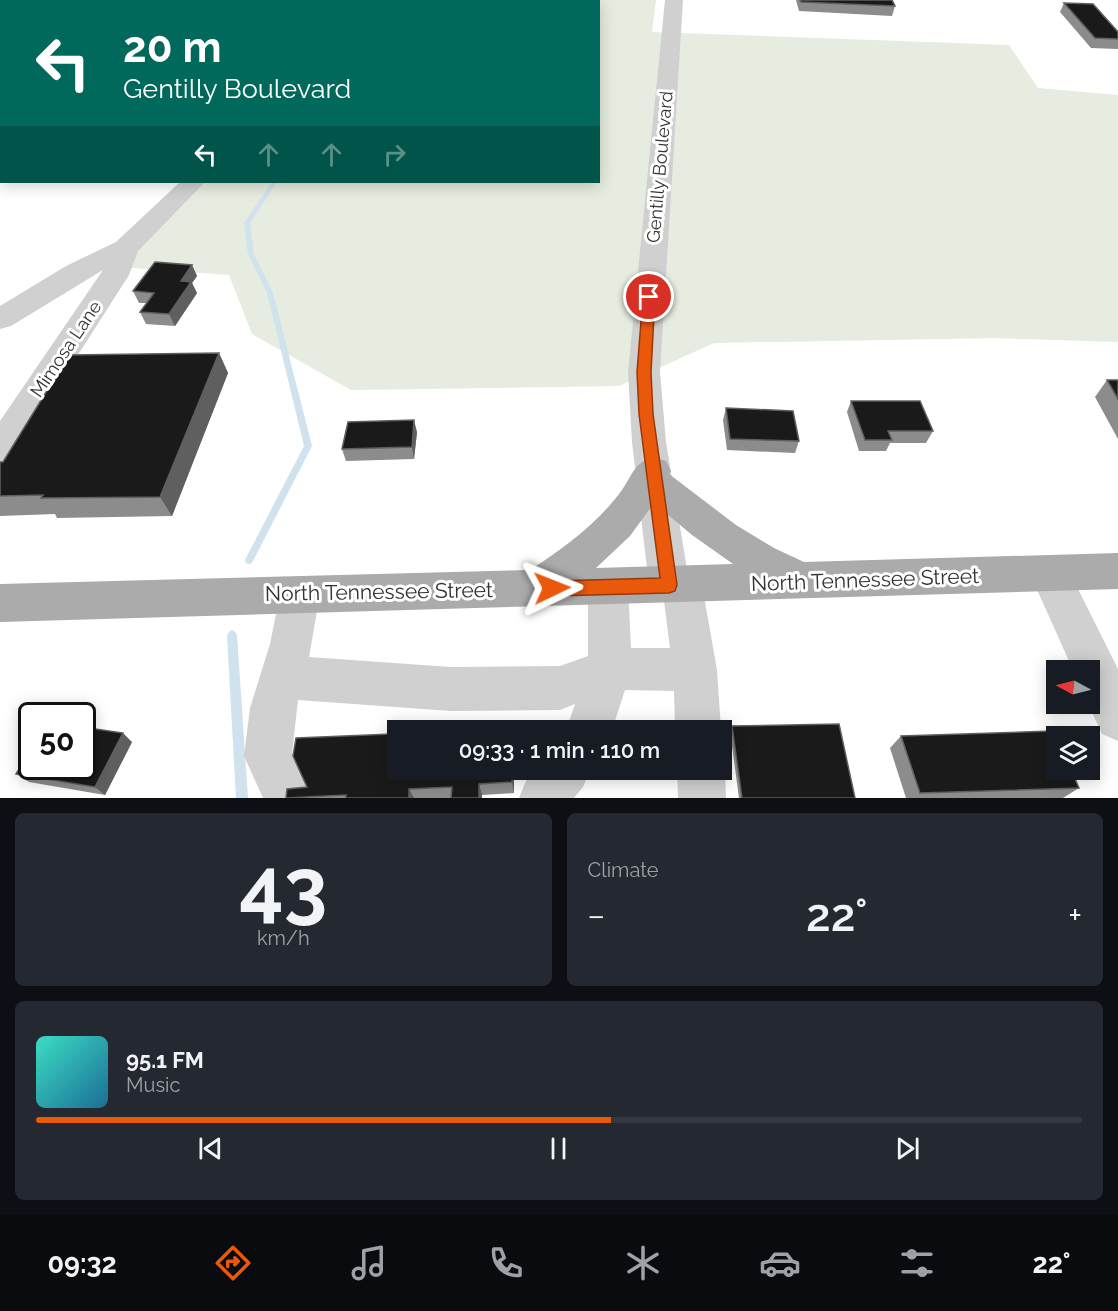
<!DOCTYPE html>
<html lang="en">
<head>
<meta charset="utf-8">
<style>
  body { margin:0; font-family:Raleway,sans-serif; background:#242831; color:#f1f3f6; height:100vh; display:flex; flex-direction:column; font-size:22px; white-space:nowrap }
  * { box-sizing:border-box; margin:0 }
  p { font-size:20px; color:#9ea1a6 }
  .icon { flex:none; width:33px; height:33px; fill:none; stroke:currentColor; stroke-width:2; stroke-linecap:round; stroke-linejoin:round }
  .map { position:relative; height:798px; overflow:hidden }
  .details { display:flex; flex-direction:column; gap:15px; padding:15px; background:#0d0f14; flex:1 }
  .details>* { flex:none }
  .hud { position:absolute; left:0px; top:0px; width:600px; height:183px; box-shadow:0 3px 15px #0003; background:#00695c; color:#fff; overflow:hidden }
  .needle { width:39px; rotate:277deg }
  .fabs { position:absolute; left:1046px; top:660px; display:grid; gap:12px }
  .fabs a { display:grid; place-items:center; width:54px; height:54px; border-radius:0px; background:#171b24; box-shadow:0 3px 15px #0003; font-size:30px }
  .speed { position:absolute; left:18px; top:702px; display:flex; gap:12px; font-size:30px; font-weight:700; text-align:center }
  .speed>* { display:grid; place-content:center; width:78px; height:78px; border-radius:50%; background:#171b24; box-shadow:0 3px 15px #0003; line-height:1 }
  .speed .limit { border:3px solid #111; border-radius:9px; background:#fff; color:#111 }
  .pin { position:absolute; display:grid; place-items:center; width:51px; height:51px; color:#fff; margin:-26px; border:3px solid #fff; border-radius:50%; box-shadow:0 2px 6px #0007 }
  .me { position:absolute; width:66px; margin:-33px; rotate:88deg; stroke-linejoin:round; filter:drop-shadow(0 0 4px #0008) }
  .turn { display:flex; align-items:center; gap:21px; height:126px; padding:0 24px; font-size:27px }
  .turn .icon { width:78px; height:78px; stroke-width:2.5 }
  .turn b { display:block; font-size:42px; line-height:51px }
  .lanes { display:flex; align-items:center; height:57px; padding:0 24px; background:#0003; justify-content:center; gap:30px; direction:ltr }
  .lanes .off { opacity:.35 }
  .big { font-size:45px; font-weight:600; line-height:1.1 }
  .details .widget { flex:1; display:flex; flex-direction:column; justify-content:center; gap:9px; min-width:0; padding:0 21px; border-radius:9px; background:#242831 }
  .details .dial { align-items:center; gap:0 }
  .dial b { font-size:78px; line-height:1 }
  .song { display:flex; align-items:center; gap:18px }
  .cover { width:72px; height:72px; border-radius:9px; background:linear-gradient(135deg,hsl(170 70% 55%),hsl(200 70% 35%)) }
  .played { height:6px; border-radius:3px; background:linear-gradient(90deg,#ea580c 55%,#363941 55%) }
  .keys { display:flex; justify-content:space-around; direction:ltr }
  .heat { display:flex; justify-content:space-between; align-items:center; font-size:33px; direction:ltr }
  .details .tiles { flex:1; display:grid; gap:15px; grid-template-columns:1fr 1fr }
  .widget:last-child { grid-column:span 2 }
  .trip { position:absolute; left:387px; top:720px; width:345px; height:60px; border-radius:0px; background:#171b24; box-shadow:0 3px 15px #0003; font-weight:600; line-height:60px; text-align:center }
  .dock { display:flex; height:96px; justify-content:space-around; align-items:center; background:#090b0e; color:#9ea1a6 }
  .dock .icon { width:42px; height:42px }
  .dock .on { color:#ea580c }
  .dock b { font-size:27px; color:#f1f3f6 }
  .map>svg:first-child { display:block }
</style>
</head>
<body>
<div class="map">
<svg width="1118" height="798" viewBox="0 0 1118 798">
  <rect width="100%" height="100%" fill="#fff"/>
  <!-- green -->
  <path fill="#e6ecdf" d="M 0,0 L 656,0 L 652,32 L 1009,45 L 1038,88 L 1118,95 L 1118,342 L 995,338 L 714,343 L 619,386 L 351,390 L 252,334 L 229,275 L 119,267 L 192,182 L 598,182 L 598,2 L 2,2 L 2,84 Z"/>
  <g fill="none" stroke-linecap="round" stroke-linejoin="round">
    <!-- stream -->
    <g fill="#cfe2ee" fill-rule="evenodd">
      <path d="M 580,0 L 584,0 L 583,2 L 578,2 Z"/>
      <path d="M 272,182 L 277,182 L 250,223 L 254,254 L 273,293 L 312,446 L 252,563 L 249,564 L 246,563 L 245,560 L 304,446 L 267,293 L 248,254 L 244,223 Z"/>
      <path d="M 232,630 L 235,632 L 237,635 L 248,798 L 236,798 L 227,635 L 229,632 Z"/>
    </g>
    <!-- minor -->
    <g fill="#d0d0d0" fill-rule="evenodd">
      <path d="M 338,0 L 356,0 L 337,2 Z"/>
      <path d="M 665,0 L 683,0 L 660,372 L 666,442 L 687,569 L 696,572 L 702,585 L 717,670 L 721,730 L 675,730 L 674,691 L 625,690 L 612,730 L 566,730 L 575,704 L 560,710 L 451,711 L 298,700 L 292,753 L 313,798 L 263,798 L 244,756 L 250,708 L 270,644 L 280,594 L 286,581 L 300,576 L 314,581 L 320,594 L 309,657 L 451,667 L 560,666 L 588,656 L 588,587 L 594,574 L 608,569 L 622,574 L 628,587 L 631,648 L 670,648 L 664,601 L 655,598 L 649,585 L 632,442 L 628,372 Z"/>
      <path d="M 180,182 L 205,182 L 138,251 L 129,275 L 12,458 L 0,462 L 0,421 L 103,270 L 11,326 L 0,329 L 0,306 L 66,266 L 116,242 Z"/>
      <path d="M 1050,556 L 1064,561 L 1118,669 L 1118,741 L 1102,734 L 1088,704 L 1089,670 L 1073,670 L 1030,574 L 1036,561 Z"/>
      <path d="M 722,762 L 725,770 L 726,798 L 678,798 L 677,770 L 722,770 Z"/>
      <path d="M 535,770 L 590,770 L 583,787 L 574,798 L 519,798 L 526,781 Z"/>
    </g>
    <!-- major -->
    <path fill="#ababab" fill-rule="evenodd" d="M 653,457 L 666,461 L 671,471 L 669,474 L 736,525 L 774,548 L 804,562 L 1118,553 L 1118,589 L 0,622 L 0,584 L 530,570 C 564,548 598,523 622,490 C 633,474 634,463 653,457 ZM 654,503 L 692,535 L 733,564 L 596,568 L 630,536 Z"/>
  </g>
  <!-- wall -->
  <g fill="#8c8c8c">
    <path d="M 796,0 L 892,0 L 895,6 L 892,16 L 799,11 Z"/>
    <path d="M 1064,3 L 1118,32 L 1118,49 L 1091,48 L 1060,12 Z"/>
    <path d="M 192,265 L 197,276 L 192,283 L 197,293 L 175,326 L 146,324 L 140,312 L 147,303 L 139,303 L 133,291 Z"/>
    <path d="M 219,353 L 228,373 L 172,516 L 57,518 L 55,514 L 0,516 L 0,462 L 3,462 Z"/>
    <path d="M 1107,380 L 1118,380 L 1118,439 L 1095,397 Z"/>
    <path d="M 851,401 L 933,431 L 926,443 L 890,443 L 886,451 L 859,451 L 847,412 Z"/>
    <path d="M 726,408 L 799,441 L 795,453 L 727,450 L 723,420 Z"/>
    <path d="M 417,432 L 414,459 L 346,461 L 342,449 Z"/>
    <path d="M 732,726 L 855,798 L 739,798 L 730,731 Z"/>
    <path d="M 392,734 L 398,746 L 398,770 L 514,770 L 514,793 L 482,795 L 482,798 L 286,798 L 307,787 Z"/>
    <path d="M 901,736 L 1079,788 L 1063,798 L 906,798 L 890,748 Z"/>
    <path d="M 132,742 L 105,795 L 29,782 L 16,774 Z"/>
  </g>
  <!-- shaded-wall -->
  <g fill="#5f5f5f">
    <path d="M 2,137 L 2,151 L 0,152 L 0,138 Z"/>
    <path d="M 192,265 L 197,276 L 192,283 L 197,293 L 175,326 L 169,314 L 181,281 Z"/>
    <path d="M 219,353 L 228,373 L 172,516 L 160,497 Z"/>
    <path d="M 414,420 L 417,432 L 414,459 L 412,447 Z"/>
    <path d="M 123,733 L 132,742 L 105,795 L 95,787 Z"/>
    <path d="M 392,734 L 398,746 L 396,761 L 391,748 Z"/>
    <path d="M 512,770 L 514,770 L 514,793 L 512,782 Z"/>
    <path d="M 479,784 L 482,795 L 482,798 L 479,798 Z"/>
    <path d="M 409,789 L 414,798 L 409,798 Z"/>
  </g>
  <!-- building -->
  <g fill="#1a1a1a" stroke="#5f5f5f" stroke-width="1.5">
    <path d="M 800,0 L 892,0 L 895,6 L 801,2 Z"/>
    <path d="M 1064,3 L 1093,4 L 1118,32 L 1118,39 L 1095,38 Z"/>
    <path d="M 155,262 L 192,265 L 181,281 L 191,282 L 169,314 L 140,312 L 154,293 L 133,291 Z"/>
    <path d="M 219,353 L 160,497 L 41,498 L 43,495 L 0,496 L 0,462 L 3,462 L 69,355 Z"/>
    <path d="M 1107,380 L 1118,380 L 1118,399 Z"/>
    <path d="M 851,401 L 920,401 L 933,431 L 888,431 L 892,440 L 865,440 Z"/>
    <path d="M 726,408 L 793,411 L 799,441 L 730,439 Z"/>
    <path d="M 414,420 L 412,447 L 342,449 L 348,422 Z"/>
    <path d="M 839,724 L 855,798 L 742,798 L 732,726 Z"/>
    <path d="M 82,727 L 123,733 L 95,787 L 16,774 L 32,748 L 32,766 L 82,766 Z"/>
    <path d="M 1053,731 L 1056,737 L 1056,770 L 1071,770 L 1079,788 L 920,793 L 901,736 Z"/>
    <path d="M 392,734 L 391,748 L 398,748 L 398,770 L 512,770 L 512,782 L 479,784 L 479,798 L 451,798 L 452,787 L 409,789 L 409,798 L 346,798 L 346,795 L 286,798 L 287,789 L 307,787 L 293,756 L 296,738 Z"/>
  </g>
  <!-- route -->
  <path fill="#ea580c" stroke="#983908" stroke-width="1.5" d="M 649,293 L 655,297 L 651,372 L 653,414 L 677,585 L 675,591 L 669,593 L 552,596 L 547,594 L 544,588 L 547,583 L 552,581 L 660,578 L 639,414 L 637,372 L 643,297 Z"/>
  <g text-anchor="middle" stroke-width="6" stroke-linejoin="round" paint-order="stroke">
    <!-- street labels -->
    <g font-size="18" fill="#333" stroke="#fff">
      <text transform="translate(660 167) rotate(-85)" y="6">Gentilly Boulevard</text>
      <text transform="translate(66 349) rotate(-56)" y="6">Mimosa Lane</text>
    </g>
    <!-- near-street labels -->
    <g font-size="21" fill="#333" stroke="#fff">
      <text transform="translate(865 580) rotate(-2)" y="7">North Tennessee Street</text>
      <text transform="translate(379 592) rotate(-1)" y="7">North Tennessee Street</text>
    </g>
  </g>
</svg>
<div class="fabs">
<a><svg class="needle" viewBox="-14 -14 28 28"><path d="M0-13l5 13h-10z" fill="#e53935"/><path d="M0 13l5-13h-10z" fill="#9ea1a6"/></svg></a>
<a><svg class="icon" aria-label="layers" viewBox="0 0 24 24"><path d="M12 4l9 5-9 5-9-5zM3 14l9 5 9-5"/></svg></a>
</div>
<div class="speed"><div class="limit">50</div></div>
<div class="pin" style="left:649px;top:297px;background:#d93025"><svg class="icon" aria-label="arrive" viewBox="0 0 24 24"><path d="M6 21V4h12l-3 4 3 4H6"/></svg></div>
<svg class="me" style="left:552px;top:588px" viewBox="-20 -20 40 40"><path d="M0-17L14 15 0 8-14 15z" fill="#ea580c" stroke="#fff" stroke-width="4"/></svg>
<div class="trip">09:33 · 1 min · 110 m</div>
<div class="hud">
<div class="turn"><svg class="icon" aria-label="left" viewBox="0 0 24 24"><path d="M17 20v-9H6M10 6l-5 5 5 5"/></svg><div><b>20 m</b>Gentilly Boulevard</div></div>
<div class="lanes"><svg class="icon" aria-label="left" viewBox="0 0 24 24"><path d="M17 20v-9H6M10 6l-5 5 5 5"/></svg><svg class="icon off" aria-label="ahead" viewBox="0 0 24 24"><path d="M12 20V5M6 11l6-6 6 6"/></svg><svg class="icon off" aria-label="ahead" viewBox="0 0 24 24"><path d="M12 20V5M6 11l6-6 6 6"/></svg><svg class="icon off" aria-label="right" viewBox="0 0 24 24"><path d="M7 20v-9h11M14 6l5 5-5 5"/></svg></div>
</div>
</div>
<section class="details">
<div class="tiles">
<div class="widget dial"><b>43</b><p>km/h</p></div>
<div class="widget"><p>Climate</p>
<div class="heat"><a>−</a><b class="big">22°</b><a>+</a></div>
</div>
<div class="widget">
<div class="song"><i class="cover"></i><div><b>95.1 FM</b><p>Music</p></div></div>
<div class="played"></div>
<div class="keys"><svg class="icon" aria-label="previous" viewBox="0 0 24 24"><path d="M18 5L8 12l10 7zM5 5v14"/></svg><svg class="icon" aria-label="pause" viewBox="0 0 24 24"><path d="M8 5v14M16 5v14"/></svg><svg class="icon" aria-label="next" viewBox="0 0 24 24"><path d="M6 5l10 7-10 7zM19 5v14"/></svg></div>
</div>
</div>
</section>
<nav class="dock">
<b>09:32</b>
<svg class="icon on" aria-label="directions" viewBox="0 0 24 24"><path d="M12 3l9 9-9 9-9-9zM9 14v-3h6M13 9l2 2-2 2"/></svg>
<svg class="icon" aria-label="music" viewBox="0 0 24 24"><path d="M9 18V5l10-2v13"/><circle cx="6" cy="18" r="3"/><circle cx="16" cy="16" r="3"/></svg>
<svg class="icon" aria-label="phone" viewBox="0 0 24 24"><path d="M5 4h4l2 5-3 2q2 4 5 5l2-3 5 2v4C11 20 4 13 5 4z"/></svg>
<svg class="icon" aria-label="climate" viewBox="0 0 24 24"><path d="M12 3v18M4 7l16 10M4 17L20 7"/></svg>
<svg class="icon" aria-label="car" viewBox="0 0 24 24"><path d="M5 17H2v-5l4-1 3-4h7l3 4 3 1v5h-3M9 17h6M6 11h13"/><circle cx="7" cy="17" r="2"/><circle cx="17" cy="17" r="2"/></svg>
<svg class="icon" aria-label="filters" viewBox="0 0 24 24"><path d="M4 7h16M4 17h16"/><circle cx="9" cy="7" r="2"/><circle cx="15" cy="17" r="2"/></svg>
<b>22°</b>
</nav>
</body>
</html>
